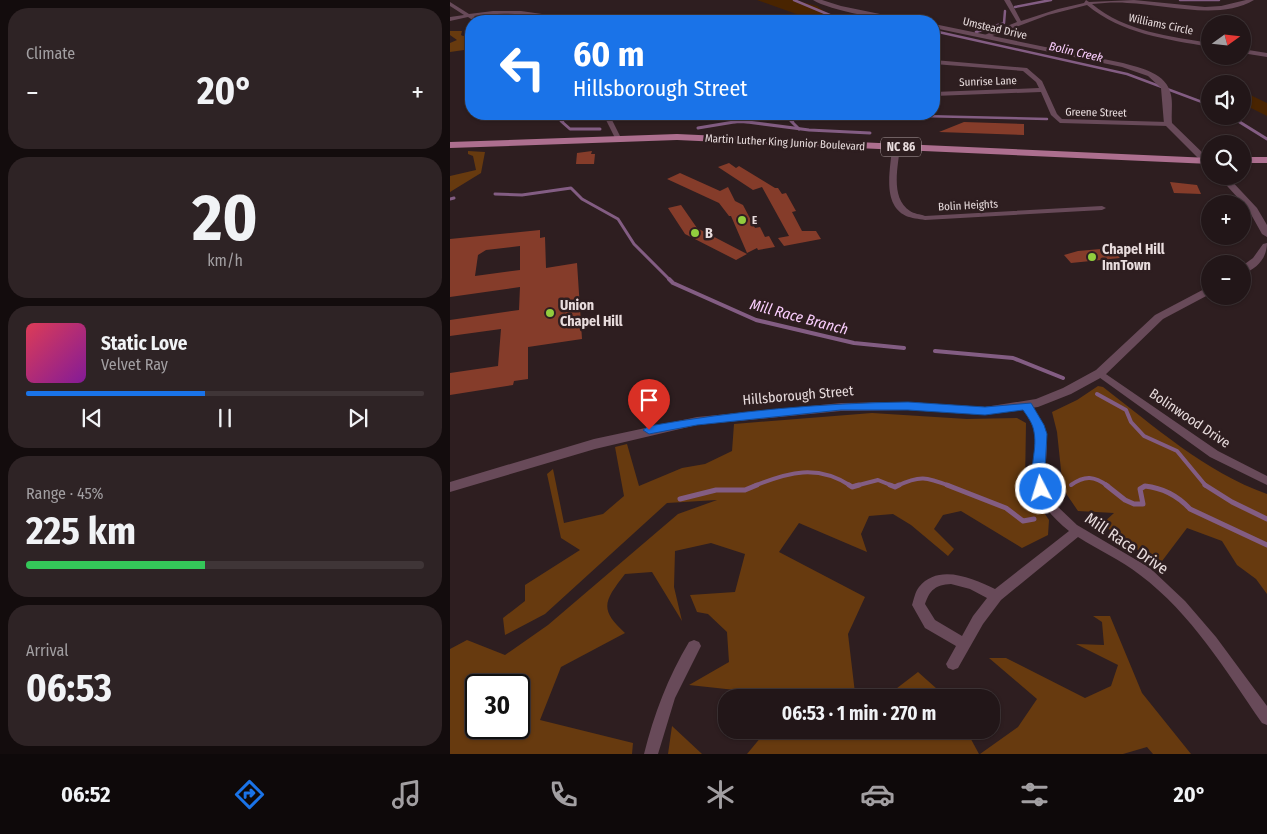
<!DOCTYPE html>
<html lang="en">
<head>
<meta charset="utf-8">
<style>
  body { margin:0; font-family:"Fira Sans Condensed",sans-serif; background:#2e2325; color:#f1f3f6; height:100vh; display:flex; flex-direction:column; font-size:19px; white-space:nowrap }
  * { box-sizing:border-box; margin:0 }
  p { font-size:16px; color:#a29fa2 }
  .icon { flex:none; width:28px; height:28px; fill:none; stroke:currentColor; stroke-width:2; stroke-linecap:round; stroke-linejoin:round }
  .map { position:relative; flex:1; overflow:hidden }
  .drawer { display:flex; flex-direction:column; gap:8px; padding:8px; background:#130c0d; width:450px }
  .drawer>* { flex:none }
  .banner { position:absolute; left:15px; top:15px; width:475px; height:105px; border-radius:20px; box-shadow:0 1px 4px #0004,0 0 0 1px #3f3537; background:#1a73e8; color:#fff; overflow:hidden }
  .needle { width:32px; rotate:75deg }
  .controls { position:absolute; left:751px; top:15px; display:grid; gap:10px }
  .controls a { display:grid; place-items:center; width:50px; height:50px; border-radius:50%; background:#221618; box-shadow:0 1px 4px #0004,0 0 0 1px #3f3537; font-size:25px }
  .speed { position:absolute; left:15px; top:674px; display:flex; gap:10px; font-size:25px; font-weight:700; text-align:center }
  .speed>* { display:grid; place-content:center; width:65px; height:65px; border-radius:50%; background:#221618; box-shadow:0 1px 4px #0004,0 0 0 1px #3f3537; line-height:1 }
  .speed .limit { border:2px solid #111; border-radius:8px; background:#fff; color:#111 }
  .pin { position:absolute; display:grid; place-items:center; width:42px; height:42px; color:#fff; margin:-51px -21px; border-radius:50% 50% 50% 0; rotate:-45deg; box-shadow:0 0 5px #0007 }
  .pin .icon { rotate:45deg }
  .me { position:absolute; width:55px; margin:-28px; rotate:355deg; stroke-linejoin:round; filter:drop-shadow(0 0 4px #0008) }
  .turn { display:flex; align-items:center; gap:18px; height:105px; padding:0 25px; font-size:22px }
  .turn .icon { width:65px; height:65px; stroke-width:2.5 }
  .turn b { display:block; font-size:35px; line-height:42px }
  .big { font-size:38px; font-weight:700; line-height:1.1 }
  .drawer .tile { flex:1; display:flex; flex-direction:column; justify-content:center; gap:8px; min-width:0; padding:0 18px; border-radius:20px; background:#2e2325 }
  .drawer .dial { align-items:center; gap:0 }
  .dial b { font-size:65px; line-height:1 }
  .song { display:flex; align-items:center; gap:15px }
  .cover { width:60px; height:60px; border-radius:8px; background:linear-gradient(135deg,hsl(350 70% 55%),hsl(290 70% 35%)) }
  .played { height:5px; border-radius:2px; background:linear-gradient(90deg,#1a73e8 45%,#3f3537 45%) }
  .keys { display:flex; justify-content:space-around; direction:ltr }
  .heat { display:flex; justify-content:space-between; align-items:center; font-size:28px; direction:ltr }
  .charge { height:8px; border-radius:4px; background:linear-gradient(90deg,#34c759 45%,#3f3537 0) }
  .trip { position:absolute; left:268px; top:689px; width:282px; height:50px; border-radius:20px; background:#221618; box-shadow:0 1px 4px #0004,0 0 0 1px #3f3537; font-weight:700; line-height:50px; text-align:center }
  .dock { display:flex; height:80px; justify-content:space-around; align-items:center; background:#0e090a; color:#a29fa2 }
  .dock .icon { width:35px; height:35px }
  .dock .selected { color:#1a73e8 }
  .dock b { font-size:22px; color:#f1f3f6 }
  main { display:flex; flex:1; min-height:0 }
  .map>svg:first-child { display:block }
</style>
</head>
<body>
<main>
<section class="drawer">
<div class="tile"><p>Climate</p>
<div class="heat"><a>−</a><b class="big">20°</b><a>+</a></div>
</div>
<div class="tile dial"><b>20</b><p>km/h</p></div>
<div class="tile">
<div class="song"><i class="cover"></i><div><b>Static Love</b><p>Velvet Ray</p></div></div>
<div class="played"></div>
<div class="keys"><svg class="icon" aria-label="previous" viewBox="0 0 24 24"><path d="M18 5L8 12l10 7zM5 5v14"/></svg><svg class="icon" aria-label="pause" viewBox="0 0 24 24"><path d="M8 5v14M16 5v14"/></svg><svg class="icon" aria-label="next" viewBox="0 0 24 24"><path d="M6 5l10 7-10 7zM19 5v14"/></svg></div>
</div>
<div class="tile"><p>Range · 45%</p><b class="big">225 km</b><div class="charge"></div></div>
<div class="tile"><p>Arrival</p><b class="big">06:53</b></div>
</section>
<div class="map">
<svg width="817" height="754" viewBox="0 0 817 754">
  <rect width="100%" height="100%" fill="#2e1e20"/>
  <!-- green -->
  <g fill="#492400">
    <path d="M 307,0 L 344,0 L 367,6 L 380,16 L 435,20 L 366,21 Z"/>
    <path d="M 792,91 L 817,103 L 817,116 L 793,104 Z"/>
  </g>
  <!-- forest -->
  <g fill="#673a0f" fill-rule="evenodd">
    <path d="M 0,31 L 12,31 L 11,35 L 13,36 L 21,34 L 21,49 L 0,52 L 0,43 L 7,40 L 0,35 Z"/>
    <path d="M 18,151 L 35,152 L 31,173 L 0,192 L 0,176 L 26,170 L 23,156 L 18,154 Z"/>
    <path d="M 648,386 L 653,387 C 704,426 755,472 817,494 L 817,594 L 806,579 L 787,565 L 772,541 L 737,528 L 709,565 L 652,524 L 664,513 L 628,511 L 613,489 L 607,432 L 602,412 L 627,400 Z"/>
    <path d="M 422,413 L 517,419 L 567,418 L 576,423 L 575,484 L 599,520 L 598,535 L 572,548 L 511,511 L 493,515 L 484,529 L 504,549 L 498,556 L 461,525 L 443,514 L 419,516 L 411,534 L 417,552 L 349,523 L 329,552 L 415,597 L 398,634 L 405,693 L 438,695 L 468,672 L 496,697 L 309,698 L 304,692 L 239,685 L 279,662 L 277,632 L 258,614 L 247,612 L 240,595 L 285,592 L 295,554 L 261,543 L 225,551 L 224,587 L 232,621 L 202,572 L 175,574 C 155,600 148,609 175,633 L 111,667 L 90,720 L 183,743 L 182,754 L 0,754 L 0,649 L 17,640 L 55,655 L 98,625 L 228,514 L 267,500 L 217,503 L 95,614 L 55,635 L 53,618 L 75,601 L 75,585 L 130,550 L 111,538 L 97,474 L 103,469 L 114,523 L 153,514 L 174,496 L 165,447 L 177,444 L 189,486 L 232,468 L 255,464 L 282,451 L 284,424 ZM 26,685 L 69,685 L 69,728 L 26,728 Z"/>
    <path d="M 643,616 L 660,616 L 692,693 L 741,754 L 703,754 L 697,747 L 673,754 L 530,754 L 568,727 L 587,699 L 539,658 L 556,658 L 635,698 L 661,686 L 668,665 L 626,644 L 654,645 L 652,622 Z"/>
    <path d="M 222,726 L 252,754 L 218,754 Z"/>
    <path d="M 317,730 L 516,730 L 529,754 L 297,754 Z"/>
  </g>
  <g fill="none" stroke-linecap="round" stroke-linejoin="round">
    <!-- stream-far3 -->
    <g stroke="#835d83" stroke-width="2.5">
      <path d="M 344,0 L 382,16 L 434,21"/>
      <path d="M 730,0 L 769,0"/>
      <path d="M 565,7 L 601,0"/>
      <path d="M 484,31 L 677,74 L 760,105"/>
      <path d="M 526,32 L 554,23 L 555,11"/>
      <path d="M 104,114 L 113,122"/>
      <path d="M 331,114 L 343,122"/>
      <path d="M 385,114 L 597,119"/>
      <path d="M 781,116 L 790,122"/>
      <path d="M 284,122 L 298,122"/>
    </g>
    <!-- stream-far2 -->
    <g stroke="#835d83" stroke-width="3">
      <path d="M 111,121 L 120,129 L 150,129"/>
      <path d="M 341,121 L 349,129"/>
      <path d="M 788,121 L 817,139"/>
      <path d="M 248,128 L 290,121 L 359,130 L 420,133"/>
      <path d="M 45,194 L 72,195 L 121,188 L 132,199 L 168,219 L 184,244 L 220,280"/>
      <path d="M 0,199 L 4,198"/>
    </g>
    <!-- stream-far1 -->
    <g stroke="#835d83" stroke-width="4">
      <path d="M 219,279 L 223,283 L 306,320 L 404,343 L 454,348"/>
      <path d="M 485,351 L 563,358 L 613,378"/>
      <path d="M 647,394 L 676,410 L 681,422 L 694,436 L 727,451 L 756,486"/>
      <path d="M 621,485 C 635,475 644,476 658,486"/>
      <path d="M 304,486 C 339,472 367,464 401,486"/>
      <path d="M 405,486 L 428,480 L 443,486"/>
      <path d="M 447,486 C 470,475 476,477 500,486"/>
      <path d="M 695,486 L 697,486"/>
    </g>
    <!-- stream -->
    <g stroke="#835d83" stroke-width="5">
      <path d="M 399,485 L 402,487 L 409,485"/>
      <path d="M 440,485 L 445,487 L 449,485"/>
      <path d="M 497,485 L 556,508 L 573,521 L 584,519"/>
      <path d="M 656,485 L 675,500 L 684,504 L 693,504 L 690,489 L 695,486 C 713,488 728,496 740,509 L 817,545"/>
      <path d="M 755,485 L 782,502 L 817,519"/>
      <path d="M 230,499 L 266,490 L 295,490 L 307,485"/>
    </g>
  </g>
  <!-- building -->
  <g fill="#853c2a" fill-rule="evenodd">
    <path d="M 514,122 L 574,124 L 574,135 L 489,132 Z"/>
    <path d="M 142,151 L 141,154 L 145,154 L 144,164 L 126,164 L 127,153 Z"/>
    <path d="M 279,163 L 286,168 L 289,166 L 325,188 L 328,188 L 332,194 L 336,193 L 346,211 L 342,212 L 352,231 L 366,231 L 371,239 L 334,246 L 328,238 L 339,236 L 312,187 L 303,190 L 268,167 Z"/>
    <path d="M 230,173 L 270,191 L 278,187 L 285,201 L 293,205 L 305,228 L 310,227 L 315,237 L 319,236 L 325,247 L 308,250 L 307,248 L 297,253 L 281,216 L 279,216 L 269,203 L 217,179 Z"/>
    <path d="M 720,182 L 747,185 L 751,194 L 724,193 Z"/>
    <path d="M 231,205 L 247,228 L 297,254 L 286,260 L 235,234 L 218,208 Z"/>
    <path d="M 90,230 L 90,238 L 95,237 L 96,268 L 127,263 L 132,339 L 78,347 L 78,379 L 64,381 L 63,385 L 0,395 L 0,373 L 48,366 L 51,329 L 0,336 L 0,320 L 69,310 L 70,287 L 0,297 L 0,239 ZM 70,246 L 70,270 L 25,276 L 28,255 L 36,250 Z"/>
    <path d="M 662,248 L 670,258 L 621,263 L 614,255 L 628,251 Z"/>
  </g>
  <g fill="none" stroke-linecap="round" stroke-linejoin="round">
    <!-- minor -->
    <g fill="#684a59" fill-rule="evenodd">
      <path d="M 554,0 L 560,0 L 571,21 L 608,9 L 634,3 L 636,0 L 639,2 L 684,0 L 755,7 L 771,6 L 796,0 L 804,0 C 769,21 715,4 677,3 C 666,2 654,3 642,4 C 676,32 719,36 760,43 L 760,47 C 716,39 672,34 637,5 L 598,15 L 537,38 L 533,38 L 533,36 L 537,34 L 567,22 Z"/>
      <path d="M 0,2 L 19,14 L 43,11 L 71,11 L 99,15 L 116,21 C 105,22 95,17 84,16 C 64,13 44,13 24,16 L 30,21 L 24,21 L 18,17 L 0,21 L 0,17 L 14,15 L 0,6 Z"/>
      <path d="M 792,49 L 817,53 L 817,57 L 792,53 Z"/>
      <path d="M 484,60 L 577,68 L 592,81 L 607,114 L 612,119 L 718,122 L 721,124 L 718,126 L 610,123 L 601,115 L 591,92 L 484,96 L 484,92 L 589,88 L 586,82 L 573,71 L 484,64 Z"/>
      <path d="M 153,114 L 159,114 L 171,138 L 170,139 L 165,138 Z"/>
      <path d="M 446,145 L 450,147 C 448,167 440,198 460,211 C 464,214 470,214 475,216 L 652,206 L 656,208 L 652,210 L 475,220 C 469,219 461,218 456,216 C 431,204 441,168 442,147 Z"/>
      <path d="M 650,370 L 768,451 L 817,476 L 817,485 L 760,457 L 646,375 L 645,373 L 646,371 Z"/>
      <path d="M 577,403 L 581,404 L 592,422 L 596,433 L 597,444 L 595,480 L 601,496 L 607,506 L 627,525 L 700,568 L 735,601 L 766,637 L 817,706 L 817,725 L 812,723 C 776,671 741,613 690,575 C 671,560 648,550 628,537 L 551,600 L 533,624 L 508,668 L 503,670 L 498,668 L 496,664 L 506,646 L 475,628 L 462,605 C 464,599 465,592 469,587 C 488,563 523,578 545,589 L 619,531 C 599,515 582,495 584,469 C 585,456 588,443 585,430 C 582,421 576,414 572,406 ZM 501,584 L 520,589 L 537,598 L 523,616 L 512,636 L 485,620 L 475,604 C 480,590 485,585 501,584 Z"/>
      <path d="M 244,640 L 249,642 L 251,646 L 225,698 L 208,754 L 194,754 C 204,714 218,677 239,642 Z"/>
    </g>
    <!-- tertiary -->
    <g fill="#684a59" fill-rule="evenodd">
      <path d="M 363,0 L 372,0 L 391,6 L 464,21 C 443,22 380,11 363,0 Z"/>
      <path d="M 484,24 L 673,63 C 691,68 717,73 721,95 C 723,104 721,114 722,123 L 760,160 L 760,168 L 757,167 L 714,124 L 711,88 L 698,76 L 672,67 L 484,28 Z"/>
      <path d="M 768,176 L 777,176 L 807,208 L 817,225 L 817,237 L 812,234 L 798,209 Z"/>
      <path d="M 817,243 C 817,258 807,269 792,274 L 792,266 L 803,258 L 813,244 Z"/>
      <path d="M 760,286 L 760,294 L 713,319 L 654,376 L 621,394 L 588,407 L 535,415 L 458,410 L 391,411 L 247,425 L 145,449 L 0,492 L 0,482 L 144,439 L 247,417 L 391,403 L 458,402 L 535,407 L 586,399 L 613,388 L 646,370 L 705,315 Z"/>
    </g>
    <!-- primary -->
    <g fill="#ad6f8f" fill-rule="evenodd">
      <path d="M 227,134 L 760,158 L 760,164 L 227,140 L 0,148 L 0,142 Z"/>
      <rect x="792" y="157" width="25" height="6"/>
    </g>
  </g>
  <!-- route -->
  <path fill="#1a73e8" stroke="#114b97" d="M 458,402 L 535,407 L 581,403 L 594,425 L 597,434 L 595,469 L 597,489 L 595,493 L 586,493 C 576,474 588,452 584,432 C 583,424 578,417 573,410 L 535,415 L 458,410 L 391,410 L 247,425 L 199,434 L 193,430 L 199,426 C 284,411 371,403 458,402 Z"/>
  <!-- markers -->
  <g fill="#92cd3e" stroke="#2e1e20" stroke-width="2">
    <circle cx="292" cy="220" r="5"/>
    <circle cx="245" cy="233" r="5"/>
    <circle cx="642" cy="257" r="5"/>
    <circle cx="100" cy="313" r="5"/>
  </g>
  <g text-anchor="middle" stroke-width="5" stroke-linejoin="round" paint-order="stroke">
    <!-- far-street labels -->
    <g font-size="11" fill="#e8dcdd" stroke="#2e1e20">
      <text transform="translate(711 24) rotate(12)" y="4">Williams Circle</text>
      <text transform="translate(545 28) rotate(13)" y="4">Umstead Drive</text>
      <text transform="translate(538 81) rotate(-2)" y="4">Sunrise Lane</text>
      <text transform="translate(646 112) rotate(1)" y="4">Greene Street</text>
      <text transform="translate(335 142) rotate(3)" y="4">Martin Luther King Junior Boulevard</text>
      <text transform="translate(518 205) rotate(-3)" y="4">Bolin Heights</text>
    </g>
    <!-- far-poi labels -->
    <g font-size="11" font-weight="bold" fill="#e8dcdd" stroke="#2e1e20" text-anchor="start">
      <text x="302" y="224">E</text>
    </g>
    <!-- far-water labels -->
    <g font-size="12" font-style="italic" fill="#fbcefe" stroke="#2e1e20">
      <text transform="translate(626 52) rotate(13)" y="4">Bolin Creek</text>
    </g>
    <!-- shield labels -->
    <rect fill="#2e1e20" stroke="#b0a3a4" stroke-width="1" x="431" y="137.5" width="40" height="19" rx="4"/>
    <g font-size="12" font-weight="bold" fill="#e8dcdd">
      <text x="451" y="151">NC 86</text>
    </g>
    <!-- poi labels -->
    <g font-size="14" font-weight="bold" fill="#e8dcdd" stroke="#2e1e20" text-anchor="start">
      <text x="255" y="238">B</text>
      <text x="652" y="254">Chapel Hill<tspan x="652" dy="16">InnTown</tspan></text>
      <text x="110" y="310">Union<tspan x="110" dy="16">Chapel Hill</tspan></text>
    </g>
    <!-- street labels -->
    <g font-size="14" fill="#e8dcdd" stroke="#2e1e20">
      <text transform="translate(348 395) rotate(-5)" y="5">Hillsborough Street</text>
      <text transform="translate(740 418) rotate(34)" y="5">Bolinwood Drive</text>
    </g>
    <!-- water labels -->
    <g font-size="15" font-style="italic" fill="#fbcefe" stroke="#2e1e20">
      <text transform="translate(349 317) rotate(15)" y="5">Mill Race Branch</text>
    </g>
    <!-- near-street labels -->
    <g font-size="16" fill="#e8dcdd" stroke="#2e1e20">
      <text transform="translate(677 543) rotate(34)" y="6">Mill Race Drive</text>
    </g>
  </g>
</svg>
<div class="controls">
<a><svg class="needle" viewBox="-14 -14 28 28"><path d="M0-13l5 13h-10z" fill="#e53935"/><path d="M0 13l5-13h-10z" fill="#a29fa2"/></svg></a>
<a><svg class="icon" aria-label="sound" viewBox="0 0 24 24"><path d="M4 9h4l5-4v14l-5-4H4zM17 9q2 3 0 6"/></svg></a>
<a><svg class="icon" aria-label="search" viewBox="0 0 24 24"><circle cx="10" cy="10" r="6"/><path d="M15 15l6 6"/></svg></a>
<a>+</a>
<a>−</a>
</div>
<div class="speed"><div class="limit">30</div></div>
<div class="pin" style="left:199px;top:430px;background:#d93025"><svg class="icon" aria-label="arrive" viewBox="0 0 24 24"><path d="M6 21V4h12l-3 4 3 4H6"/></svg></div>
<svg class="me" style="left:591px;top:489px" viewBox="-20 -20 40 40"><circle r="17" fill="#1a73e8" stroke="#fff" stroke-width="3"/><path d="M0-11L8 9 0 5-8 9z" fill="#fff"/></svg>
<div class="trip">06:53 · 1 min · 270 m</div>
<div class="banner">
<div class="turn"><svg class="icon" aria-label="left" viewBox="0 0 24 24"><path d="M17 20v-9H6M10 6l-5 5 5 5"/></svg><div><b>60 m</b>Hillsborough Street</div></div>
</div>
</div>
</main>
<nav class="dock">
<b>06:52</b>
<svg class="icon selected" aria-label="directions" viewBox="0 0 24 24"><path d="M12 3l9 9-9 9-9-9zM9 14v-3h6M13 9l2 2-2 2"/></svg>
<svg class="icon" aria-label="music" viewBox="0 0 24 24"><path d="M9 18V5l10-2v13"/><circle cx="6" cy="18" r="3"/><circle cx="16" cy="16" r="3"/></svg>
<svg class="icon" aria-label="phone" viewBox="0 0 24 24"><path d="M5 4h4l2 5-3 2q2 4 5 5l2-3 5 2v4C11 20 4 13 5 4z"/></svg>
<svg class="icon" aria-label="climate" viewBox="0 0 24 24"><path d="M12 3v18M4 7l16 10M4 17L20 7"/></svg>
<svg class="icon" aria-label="car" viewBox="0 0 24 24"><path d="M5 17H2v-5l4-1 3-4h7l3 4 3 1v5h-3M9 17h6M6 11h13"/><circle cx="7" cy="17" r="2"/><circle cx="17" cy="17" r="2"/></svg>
<svg class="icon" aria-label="filters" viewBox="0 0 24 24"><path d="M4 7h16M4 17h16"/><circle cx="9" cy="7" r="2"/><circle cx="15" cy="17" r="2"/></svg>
<b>20°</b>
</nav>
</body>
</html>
